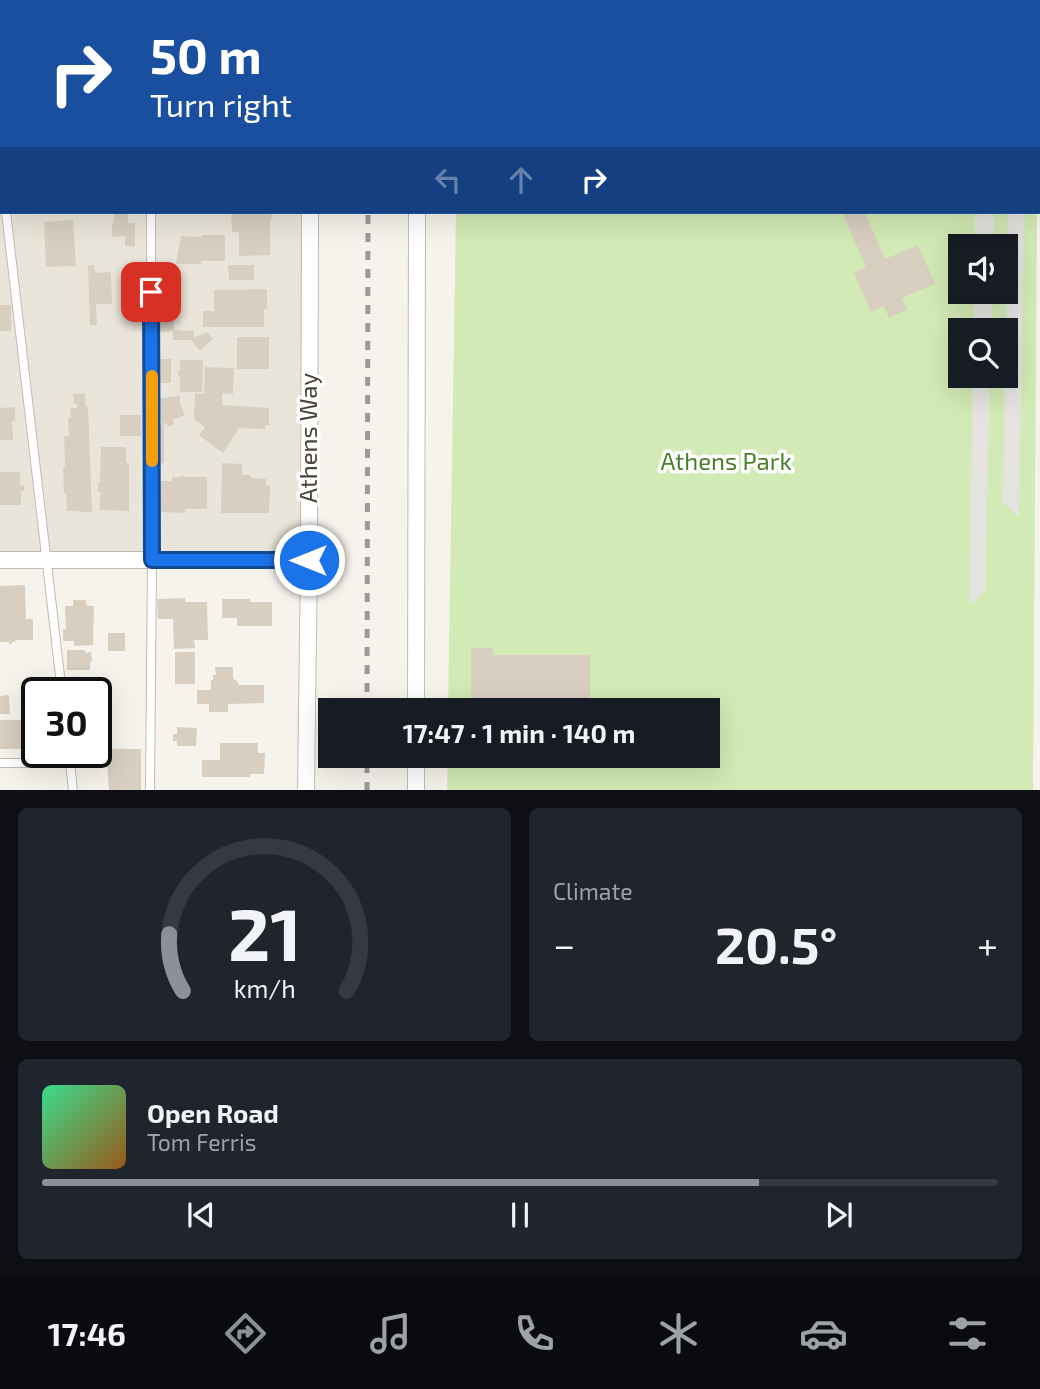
<!DOCTYPE html>
<html lang="en">
<head>
<meta charset="utf-8">
<style>
  body { margin:0; font-family:"Exo 2",sans-serif; background:#20242c; color:#f1f3f6; height:100vh; display:flex; flex-direction:column; font-size:26px; white-space:nowrap }
  * { box-sizing:border-box; margin:0 }
  p { font-size:23px; color:#9ea1a6 }
  .icon { flex:none; width:38px; height:38px; fill:none; stroke:currentColor; stroke-width:2; stroke-linecap:round; stroke-linejoin:round }
  .map { position:relative; height:790px; overflow:hidden }
  .panel { display:flex; flex-direction:column; gap:18px; padding:18px; background:#0d0f14; flex:1 }
  .panel>* { flex:none }
  .guide { position:absolute; left:0px; top:0px; width:1041px; height:214px; box-shadow:0 7px 28px #0002; background:#1a4fa0; color:#fff; overflow:hidden }
  .buttons { position:absolute; left:948px; top:234px; display:grid; gap:14px }
  .buttons a { display:grid; place-items:center; width:70px; height:70px; border-radius:0px; background:#171b24; box-shadow:0 7px 28px #0002; font-size:35px }
  .speed { position:absolute; left:21px; top:677px; display:flex; gap:14px; font-size:35px; font-weight:700; text-align:center }
  .speed>* { display:grid; place-content:center; width:91px; height:91px; border-radius:50%; background:#171b24; box-shadow:0 7px 28px #0002; line-height:1 }
  .speed .limit { border:4px solid #111; border-radius:10px; background:#fff; color:#111 }
  .pin { position:absolute; display:grid; place-items:center; width:60px; height:60px; color:#fff; margin:-30px; border-radius:14px; box-shadow:0 4px 10px #0006 }
  .me { position:absolute; width:77px; margin:-38px; rotate:270deg; stroke-linejoin:round; filter:drop-shadow(0 0 5px #0008) }
  .turn { display:flex; align-items:center; gap:24px; height:147px; padding:0 35px; font-size:32px }
  .turn .icon { width:91px; height:91px; stroke-width:2.5 }
  .turn b { display:block; font-size:49px; line-height:60px }
  .lanes { display:flex; align-items:center; height:66px; padding:0 35px; background:#0003; justify-content:center; gap:35px; direction:ltr }
  .lanes .off { opacity:.35 }
  .big { font-size:52px; font-weight:700; line-height:1.1 }
  .panel .tile { flex:1; display:flex; flex-direction:column; justify-content:center; gap:10px; min-width:0; padding:0 24px; border-radius:10px; background:#20242c }
  .panel .dial { align-items:center; gap:0 }
  .dial svg { height:182px; overflow:visible; fill:none; stroke:#363941; stroke-width:7; stroke-linecap:round; text-anchor:middle }
  .dial text { fill:#f1f3f6; stroke:none }
  .song { display:flex; align-items:center; gap:21px }
  .cover { width:84px; height:84px; border-radius:10px; background:linear-gradient(135deg,hsl(150 70% 55%),hsl(30 70% 35%)) }
  .played { height:7px; border-radius:4px; background:linear-gradient(90deg,#8c9099 75%,#363941 75%) }
  .keys { display:flex; justify-content:space-around; direction:ltr }
  .heat { display:flex; justify-content:space-between; align-items:center; font-size:38px; direction:ltr }
  .panel .tiles { flex:1; display:grid; gap:18px; grid-template-columns:1fr 1fr }
  .tile:last-child { grid-column:span 2 }
  .trip { position:absolute; left:318px; top:698px; width:402px; height:70px; border-radius:0px; background:#171b24; box-shadow:0 7px 28px #0002; font-weight:700; line-height:70px; text-align:center }
  .menu { display:flex; height:112px; justify-content:space-around; align-items:center; background:#090b0e; color:#9ea1a6 }
  .menu .icon { width:49px; height:49px }
  .menu .on { color:#8c9099 }
  .menu b { font-size:32px; color:#f1f3f6 }
  .map>svg:first-child { display:block }
</style>
</head>
<body>
<div class="map">
<svg width="1040" height="791" viewBox="0 0 1040 791">
  <rect width="100%" height="100%" fill="#f6f3ec"/>
  <!-- residential -->
  <g fill="#eae5da">
    <path d="M 0,0 L 291,0 L 291,2 L 2,2 L 2,149 L 0,149 Z"/>
    <path d="M 0,176 L 2,176 L 2,212 L 310,212 L 309,560 L 0,560 Z"/>
  </g>
  <!-- green -->
  <g fill="#d2eab5" fill-rule="evenodd">
    <rect x="460" y="0" width="579" height="2"/>
    <path d="M 456,212 L 1037,212 L 1033,790 L 447,791 L 448,756 L 709,756 L 709,710 L 448,710 ZM 961,247 L 1006,247 L 1006,292 L 961,292 ZM 961,331 L 1006,331 L 1006,376 L 961,376 Z"/>
  </g>
  <!-- parking -->
  <g fill="#e5e3e0">
    <path d="M 983,212 L 994,212 L 993,247 L 975,247 L 975,217 Z"/>
    <path d="M 1008,212 L 1024,212 L 1019,517 L 1003,503 L 1005,376 L 1006,376 Z"/>
    <path d="M 974,292 L 992,292 L 991,331 L 973,331 Z"/>
    <path d="M 973,376 L 990,376 L 985,591 L 969,605 Z"/>
  </g>
  <!-- building -->
  <g fill="#d8cfc1">
    <path d="M 114,212 L 128,212 L 128,223 L 135,223 L 135,246 L 125,246 L 125,236 L 112,237 L 112,223 L 114,223 Z"/>
    <path d="M 231,212 L 271,212 L 272,220 L 270,220 L 270,255 L 239,256 L 239,232 L 232,232 Z"/>
    <path d="M 842,212 L 865,212 L 885,259 L 918,245 L 935,284 L 902,298 L 907,310 L 889,318 L 884,306 L 871,312 L 854,273 L 866,267 Z"/>
    <path d="M 73,220 L 76,266 L 46,267 L 44,222 Z"/>
    <path d="M 202,235 L 225,235 L 225,261 L 201,261 L 201,264 L 176,264 L 181,236 L 202,237 Z"/>
    <path d="M 88,265 L 94,265 L 95,273 L 111,272 L 112,304 L 96,304 L 97,325 L 90,325 Z"/>
    <path d="M 228,265 L 254,265 L 254,280 L 229,280 Z"/>
    <path d="M 267,289 L 267,309 L 264,309 L 264,327 L 203,327 L 203,311 L 214,311 L 214,290 Z"/>
    <rect x="0" y="305" width="11" height="26"/>
    <path d="M 157,317 L 168,317 L 168,320 L 174,320 L 174,330 L 194,331 L 194,338 L 207,332 L 213,339 L 200,351 L 191,340 L 173,340 L 173,331 L 157,332 Z"/>
    <rect x="237" y="337" width="32" height="32"/>
    <rect x="157" y="359" width="14" height="24"/>
    <path d="M 180,360 L 203,360 L 202,392 L 180,392 L 180,377 L 178,377 L 178,370 L 180,370 Z"/>
    <path d="M 205,367 L 234,368 L 233,394 L 222,393 L 222,405 L 269,408 L 269,425 L 265,425 L 265,429 L 239,428 L 223,453 L 199,435 L 205,427 L 194,419 L 195,393 L 204,394 Z"/>
    <path d="M 85,393 L 86,407 L 88,407 L 92,512 L 79,512 L 79,511 L 67,511 L 66,493 L 64,493 L 63,467 L 65,467 L 64,436 L 69,436 L 68,418 L 71,418 L 70,408 L 77,408 L 77,404 L 74,404 L 73,394 Z"/>
    <path d="M 180,396 L 180,403 L 185,415 L 173,420 L 174,424 L 168,427 L 166,423 L 164,424 L 164,463 L 154,464 L 153,424 L 162,424 L 154,399 Z"/>
    <path d="M 15,407 L 15,421 L 12,421 L 13,440 L 0,440 L 0,408 Z"/>
    <rect x="120" y="415" width="21" height="21"/>
    <path d="M 101,447 L 126,447 L 126,463 L 129,463 L 129,511 L 99,510 L 101,492 L 98,492 L 98,482 L 100,482 Z"/>
    <path d="M 222,463 L 242,464 L 242,475 L 251,475 L 251,478 L 266,479 L 266,485 L 270,485 L 269,513 L 221,513 Z"/>
    <path d="M 0,472 L 20,472 L 20,485 L 24,485 L 24,491 L 21,491 L 21,505 L 0,505 Z"/>
    <path d="M 180,475 L 184,477 L 207,477 L 207,509 L 185,509 L 185,513 L 157,512 L 157,481 L 172,481 L 172,477 L 180,477 Z"/>
    <path d="M 25,585 L 26,619 L 33,619 L 33,640 L 16,640 L 16,641 L 12,642 L 12,644 L 9,644 L 9,642 L 0,642 L 0,586 Z"/>
    <path d="M 185,598 L 185,602 L 207,602 L 208,640 L 194,640 L 195,648 L 174,649 L 173,619 L 158,619 L 157,599 Z"/>
    <path d="M 222,599 L 250,599 L 250,602 L 272,602 L 272,626 L 237,626 L 237,618 L 222,618 Z"/>
    <path d="M 73,600 L 86,600 L 87,606 L 94,606 L 93,645 L 74,646 L 74,641 L 63,641 L 63,629 L 66,629 L 65,606 L 73,606 Z"/>
    <rect x="108" y="633" width="17" height="18"/>
    <path d="M 471,648 L 493,648 L 493,655 L 590,655 L 590,710 L 471,710 Z"/>
    <path d="M 67,650 L 85,650 L 85,653 L 91,652 L 92,661 L 90,661 L 90,670 L 67,670 Z"/>
    <rect x="175" y="652" width="20" height="32"/>
    <path d="M 215,667 L 233,667 L 233,679 L 236,680 L 239,685 L 264,685 L 264,703 L 228,704 L 228,712 L 209,712 L 209,704 L 197,704 L 197,690 L 211,690 L 211,680 L 213,680 L 213,675 L 216,675 Z"/>
    <path d="M 9,695 L 10,714 L 0,714 L 0,696 Z"/>
    <path d="M 0,720 L 37,720 L 37,752 L 54,752 L 54,756 L 28,756 L 28,749 L 0,749 Z"/>
    <path d="M 177,727 L 197,728 L 196,746 L 177,746 L 177,741 L 173,741 L 173,734 L 177,734 Z"/>
    <path d="M 220,743 L 258,743 L 258,753 L 265,753 L 264,774 L 250,774 L 250,777 L 202,777 L 202,760 L 220,760 Z"/>
    <path d="M 96,749 L 141,749 L 141,791 L 109,791 L 107,764 L 74,767 L 73,752 L 96,752 Z"/>
    <rect x="471" y="756" width="22" height="6"/>
  </g>
  <g fill="none" stroke-linecap="round" stroke-linejoin="round">
    <defs>
      <g id="lane">
        <path d="M 6,212 L 62,693"/>
        <path d="M 69,752 L 73,791"/>
        <path d="M 0,763 L 54,763"/>
        <path d="M 150,791 L 152,560 L 151,212"/>
      </g>
      <g id="street">
        <path d="M 313,2 L 313,0"/>
        <path d="M 438,2 L 438,0"/>
        <path d="M 0,176 L 2,176"/>
        <path d="M 0,560 L 309,560"/>
        <path d="M 416,710 L 417,212"/>
        <path d="M 416,756 L 416,791"/>
        <path d="M 306,791 L 309,560 L 310,212"/>
      </g>
    </defs>
    <!-- lane casing -->
    <use href="#lane" stroke="#c2bbae" stroke-width="10"/>
    <!-- street casing -->
    <use href="#street" stroke="#c2bbae" stroke-width="18"/>
    <!-- lane -->
    <use href="#lane" stroke="#fff" stroke-width="8"/>
    <!-- street -->
    <use href="#street" stroke="#fff" stroke-width="16"/>
    <!-- rail -->
    <g stroke="#9a9a9a" stroke-width="5" stroke-dasharray="9 9" stroke-linecap="butt">
      <path d="M 368,2 L 368,0"/>
      <path d="M 367,710 L 368,212"/>
      <path d="M 367,791 L 367,756"/>
    </g>
  </g>
  <g fill="none" stroke-linecap="round" stroke-linejoin="round">
    <defs>
      <path id="route" d="M 151,292 L 152,560 L 309,560"/>
    </defs>
    <!-- route casing -->
    <use href="#route" stroke="#114b97" stroke-width="18"/>
    <!-- route -->
    <use href="#route" stroke="#1a73e8" stroke-width="12"/>
    <!-- slow -->
    <path stroke="#f59e0b" stroke-width="12" d="M 152,376 L 152,461"/>
  </g>
  <g text-anchor="middle" stroke-width="7" stroke-linejoin="round" paint-order="stroke">
    <!-- street labels -->
    <g font-size="24" fill="#4b4439" stroke="#fff">
      <text transform="translate(309 438) rotate(-90)" y="8">Athens Way</text>
    </g>
    <!-- park labels -->
    <g font-size="24" fill="#4a7f2a" stroke="#fff">
      <text x="726" y="470">Athens Park</text>
    </g>
  </g>
</svg>
<div class="buttons">
<a><svg class="icon" aria-label="sound" viewBox="0 0 24 24"><path d="M4 9h4l5-4v14l-5-4H4zM17 9q2 3 0 6"/></svg></a>
<a><svg class="icon" aria-label="search" viewBox="0 0 24 24"><circle cx="10" cy="10" r="6"/><path d="M15 15l6 6"/></svg></a>
</div>
<div class="speed"><div class="limit">30</div></div>
<div class="pin" style="left:151px;top:292px;background:#d93025"><svg class="icon" aria-label="arrive" viewBox="0 0 24 24"><path d="M6 21V4h12l-3 4 3 4H6"/></svg></div>
<svg class="me" style="left:309px;top:560px" viewBox="-20 -20 40 40"><circle r="17" fill="#1a73e8" stroke="#fff" stroke-width="3"/><path d="M0-11L8 9 0 5-8 9z" fill="#fff"/></svg>
<div class="trip">17:47 · 1 min · 140 m</div>
<div class="guide">
<div class="turn"><svg class="icon" aria-label="right" viewBox="0 0 24 24"><path d="M7 20v-9h11M14 6l5 5-5 5"/></svg><div><b>50 m</b>Turn right</div></div>
<div class="lanes"><svg class="icon off" aria-label="left" viewBox="0 0 24 24"><path d="M17 20v-9H6M10 6l-5 5 5 5"/></svg><svg class="icon off" aria-label="ahead" viewBox="0 0 24 24"><path d="M12 20V5M6 11l6-6 6 6"/></svg><svg class="icon" aria-label="right" viewBox="0 0 24 24"><path d="M7 20v-9h11M14 6l5 5-5 5"/></svg></div>
</div>
</div>
<section class="panel">
<div class="tiles">
<div class="tile dial"><svg viewBox="0 0 100 80">
<path d="M14 69A42 42 0 1 1 86 69"/>
<path d="M14 69A42 42 0 0 1 8 44" stroke="#8c9099"/>
<text x="50" y="56" font-size="32" font-weight="700">21</text>
<text x="50" y="72" font-size="11">km/h</text>
</svg></div>
<div class="tile"><p>Climate</p>
<div class="heat"><a>−</a><b class="big">20.5°</b><a>+</a></div>
</div>
<div class="tile">
<div class="song"><i class="cover"></i><div><b>Open Road</b><p>Tom Ferris</p></div></div>
<div class="played"></div>
<div class="keys"><svg class="icon" aria-label="previous" viewBox="0 0 24 24"><path d="M18 5L8 12l10 7zM5 5v14"/></svg><svg class="icon" aria-label="pause" viewBox="0 0 24 24"><path d="M8 5v14M16 5v14"/></svg><svg class="icon" aria-label="next" viewBox="0 0 24 24"><path d="M6 5l10 7-10 7zM19 5v14"/></svg></div>
</div>
</div>
</section>
<nav class="menu">
<b>17:46</b>
<svg class="icon on" aria-label="directions" viewBox="0 0 24 24"><path d="M12 3l9 9-9 9-9-9zM9 14v-3h6M13 9l2 2-2 2"/></svg>
<svg class="icon" aria-label="music" viewBox="0 0 24 24"><path d="M9 18V5l10-2v13"/><circle cx="6" cy="18" r="3"/><circle cx="16" cy="16" r="3"/></svg>
<svg class="icon" aria-label="phone" viewBox="0 0 24 24"><path d="M5 4h4l2 5-3 2q2 4 5 5l2-3 5 2v4C11 20 4 13 5 4z"/></svg>
<svg class="icon" aria-label="climate" viewBox="0 0 24 24"><path d="M12 3v18M4 7l16 10M4 17L20 7"/></svg>
<svg class="icon" aria-label="car" viewBox="0 0 24 24"><path d="M5 17H2v-5l4-1 3-4h7l3 4 3 1v5h-3M9 17h6M6 11h13"/><circle cx="7" cy="17" r="2"/><circle cx="17" cy="17" r="2"/></svg>
<svg class="icon" aria-label="filters" viewBox="0 0 24 24"><path d="M4 7h16M4 17h16"/><circle cx="9" cy="7" r="2"/><circle cx="15" cy="17" r="2"/></svg>
</nav>
</body>
</html>
